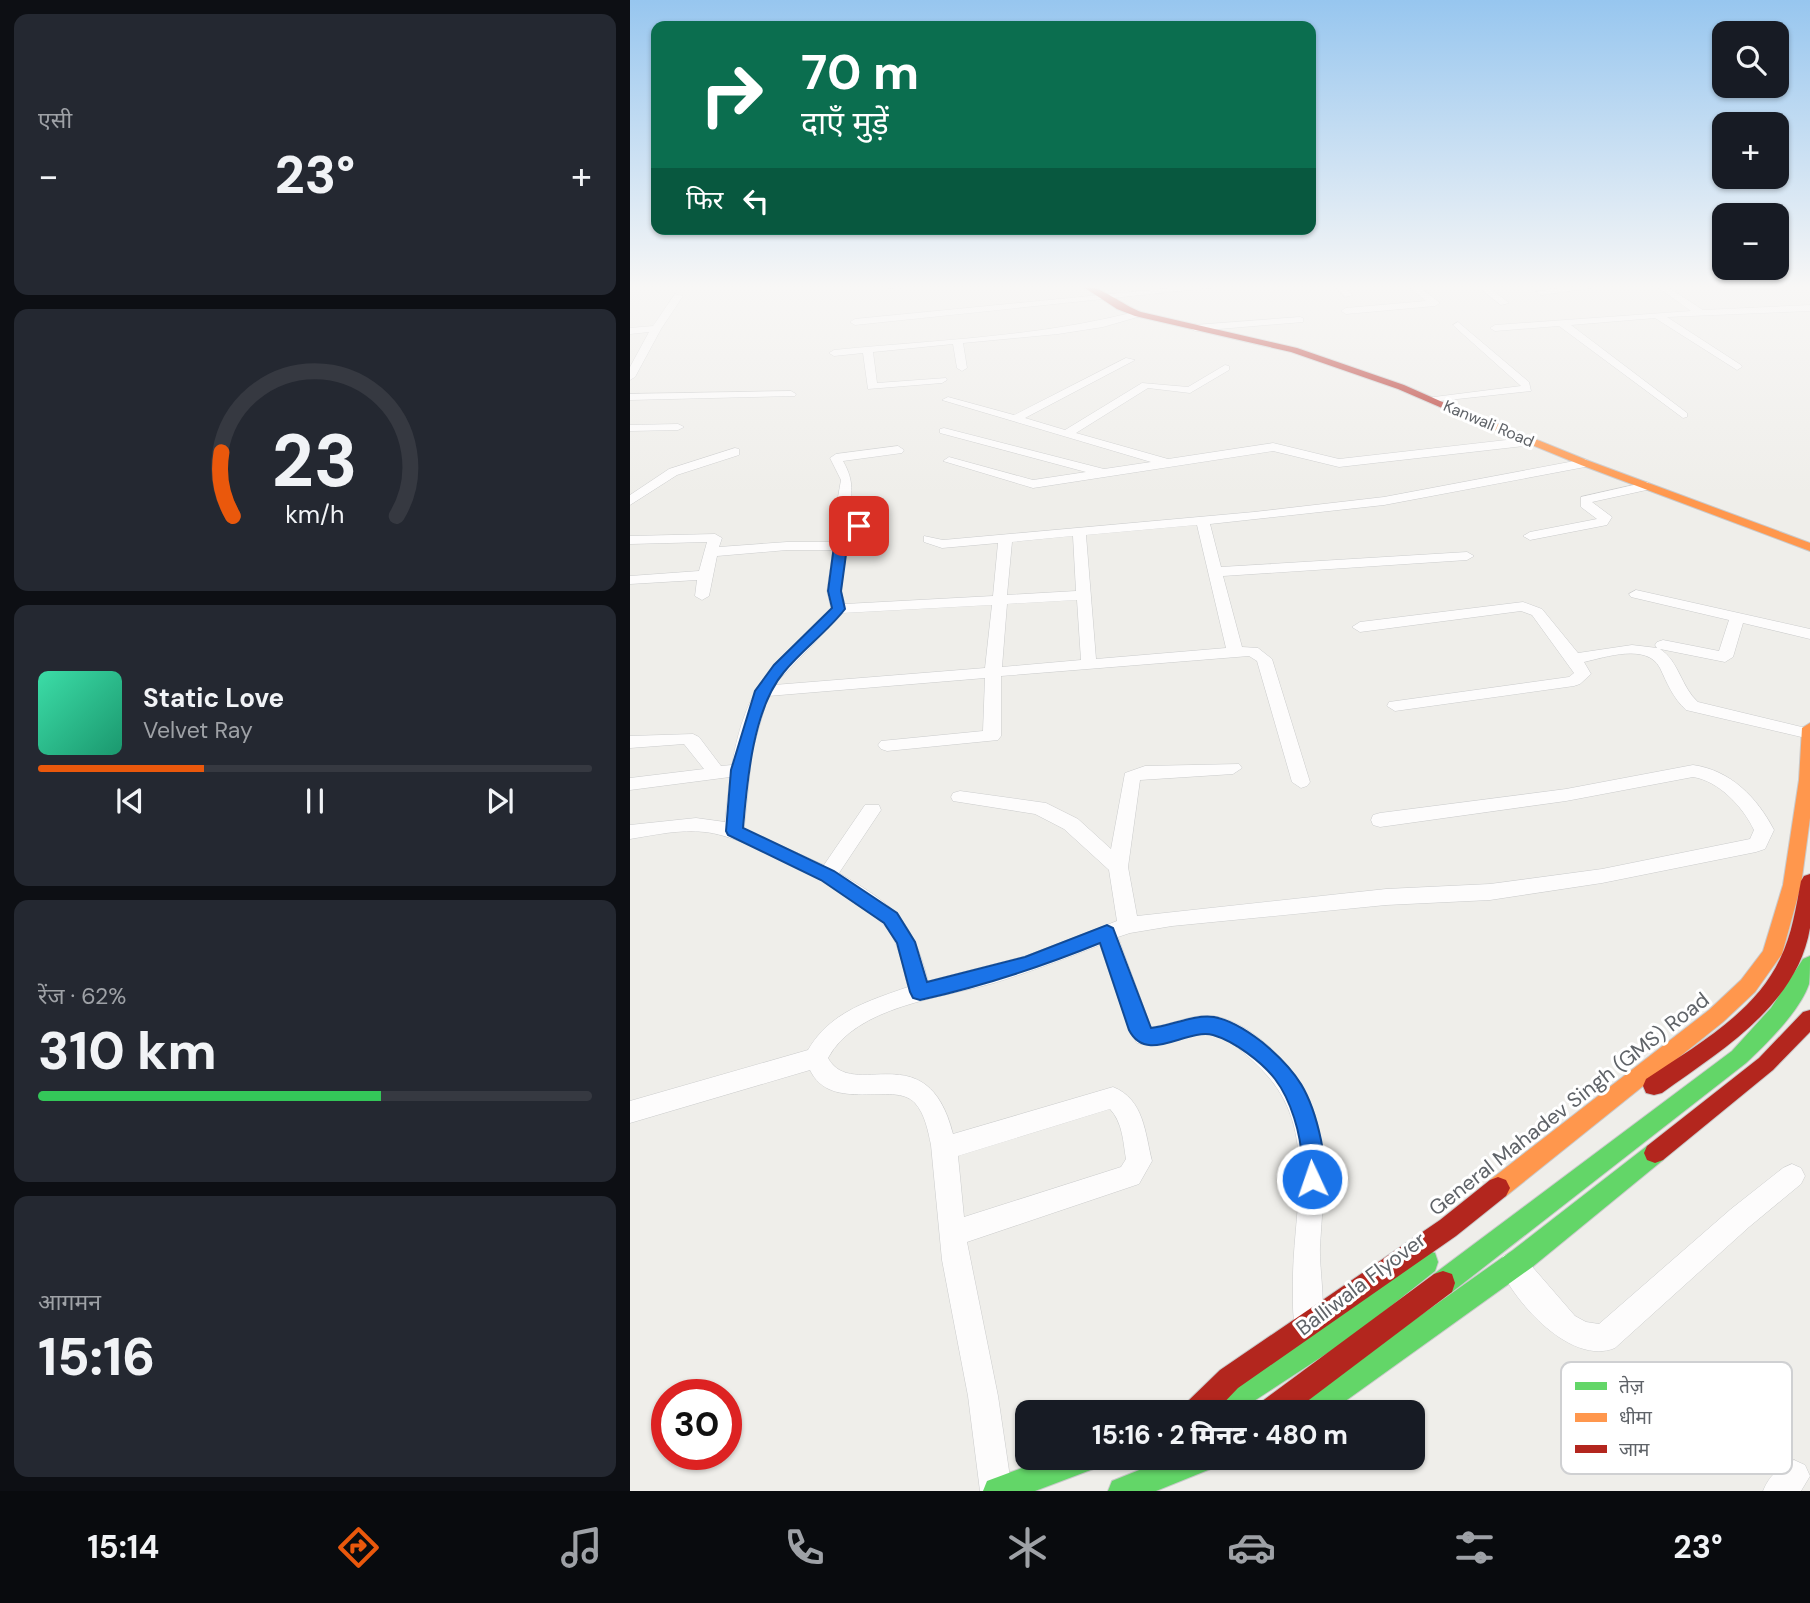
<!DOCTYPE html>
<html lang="hi">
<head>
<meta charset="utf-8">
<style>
  body { margin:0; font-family:"DM Sans","Noto Sans Devanagari",sans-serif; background:#242831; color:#f1f3f6; height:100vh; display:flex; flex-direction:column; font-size:26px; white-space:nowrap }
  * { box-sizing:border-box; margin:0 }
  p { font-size:23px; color:#9ea1a6 }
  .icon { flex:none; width:38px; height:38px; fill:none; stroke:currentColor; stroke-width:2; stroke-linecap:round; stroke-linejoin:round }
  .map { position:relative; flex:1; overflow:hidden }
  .sheet { display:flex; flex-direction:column; gap:14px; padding:14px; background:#0d0f14; width:630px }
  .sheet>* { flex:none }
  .top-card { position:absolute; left:21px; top:21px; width:665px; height:214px; border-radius:14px; box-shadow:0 2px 5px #0004; background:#0b6e4f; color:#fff; overflow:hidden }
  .controls { position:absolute; left:1082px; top:21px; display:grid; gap:14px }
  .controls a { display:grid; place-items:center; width:77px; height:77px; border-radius:14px; background:#171b24; box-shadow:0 2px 5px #0004; font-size:35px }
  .speed { position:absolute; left:21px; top:1379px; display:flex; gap:14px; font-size:35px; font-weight:700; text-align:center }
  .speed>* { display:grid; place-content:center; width:91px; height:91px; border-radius:50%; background:#171b24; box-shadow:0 2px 5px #0004; line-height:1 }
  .speed .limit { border:10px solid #d22; background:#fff; color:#111 }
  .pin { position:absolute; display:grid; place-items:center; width:60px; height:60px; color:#fff; margin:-30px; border-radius:14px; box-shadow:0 4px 10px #0006 }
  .me { position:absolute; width:77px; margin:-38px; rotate:357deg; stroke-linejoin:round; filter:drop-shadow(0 0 5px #0008) }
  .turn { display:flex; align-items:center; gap:24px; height:147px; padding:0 35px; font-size:32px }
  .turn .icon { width:91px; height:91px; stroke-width:2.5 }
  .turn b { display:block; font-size:49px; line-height:60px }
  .then { display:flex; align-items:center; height:66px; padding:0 35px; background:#0003; gap:14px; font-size:26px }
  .big { font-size:52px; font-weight:800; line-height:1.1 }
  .sheet .widget { flex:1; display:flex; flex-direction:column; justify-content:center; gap:10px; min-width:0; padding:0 24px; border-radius:14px; background:#242831 }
  .sheet .dial { align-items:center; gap:0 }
  .dial svg { height:182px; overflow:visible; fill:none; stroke:#363941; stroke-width:7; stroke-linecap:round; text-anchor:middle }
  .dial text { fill:#f1f3f6; stroke:none }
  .song { display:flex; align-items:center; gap:21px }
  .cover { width:84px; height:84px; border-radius:10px; background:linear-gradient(135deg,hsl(160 70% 55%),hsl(160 70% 35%)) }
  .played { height:7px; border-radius:4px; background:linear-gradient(90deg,#ea580c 30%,#363941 30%) }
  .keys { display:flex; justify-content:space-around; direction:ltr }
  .heat { display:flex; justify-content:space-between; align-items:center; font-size:38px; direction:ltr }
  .charge { height:10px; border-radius:5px; background:linear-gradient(90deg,#34c759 62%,#363941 0) }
  .trip { position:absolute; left:385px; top:1400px; width:410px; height:70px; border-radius:14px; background:#171b24; box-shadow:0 2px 5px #0004; font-weight:800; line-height:70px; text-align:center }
  .dock { display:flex; height:112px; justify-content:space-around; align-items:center; background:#090b0e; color:#9ea1a6 }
  .dock .icon { width:49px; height:49px }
  .dock .selected { color:#ea580c }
  .dock b { font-size:32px; color:#f1f3f6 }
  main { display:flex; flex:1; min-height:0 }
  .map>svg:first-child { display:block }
</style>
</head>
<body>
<main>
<section class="sheet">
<div class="widget"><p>एसी</p>
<div class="heat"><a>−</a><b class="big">23°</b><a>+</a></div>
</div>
<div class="widget dial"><svg viewBox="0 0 100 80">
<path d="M14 69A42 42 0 1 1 86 69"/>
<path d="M14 69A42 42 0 0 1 9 41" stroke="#ea580c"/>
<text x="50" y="56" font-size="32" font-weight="700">23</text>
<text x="50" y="72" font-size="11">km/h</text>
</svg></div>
<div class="widget">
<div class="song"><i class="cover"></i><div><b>Static Love</b><p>Velvet Ray</p></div></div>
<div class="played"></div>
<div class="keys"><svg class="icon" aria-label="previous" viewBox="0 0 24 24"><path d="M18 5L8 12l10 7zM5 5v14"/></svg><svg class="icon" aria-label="pause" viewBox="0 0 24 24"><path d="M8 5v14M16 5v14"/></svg><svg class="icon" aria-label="next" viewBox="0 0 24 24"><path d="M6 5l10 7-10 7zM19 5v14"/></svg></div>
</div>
<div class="widget"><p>रेंज · 62%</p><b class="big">310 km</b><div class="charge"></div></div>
<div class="widget"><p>आगमन</p><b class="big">15:16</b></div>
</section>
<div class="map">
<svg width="1180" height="1491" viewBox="0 0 1180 1491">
  <rect width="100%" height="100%" fill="#efeeea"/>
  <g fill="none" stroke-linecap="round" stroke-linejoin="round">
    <defs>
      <g id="street">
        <path d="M 245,286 L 274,286 L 270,289 Z"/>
        <path d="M 563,286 L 597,286 L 225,325 L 220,322 L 225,319 Z"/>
        <path d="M 704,286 L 714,286 L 723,295 L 715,297 Z"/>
        <path d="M 778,286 L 788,286 L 810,303 L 805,306 L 716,314 L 711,311 L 716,308 L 796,301 Z"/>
        <path d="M 847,286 L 857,286 L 879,303 L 871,305 Z"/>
        <path d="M 942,286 L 976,286 L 911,295 L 906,292 Z"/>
        <path d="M 1026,286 L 1036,286 L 1073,310 L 1180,305 L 1180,311 L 1037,317 L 1111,365 L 1112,367 L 1107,370 L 1025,318 L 941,325 L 1057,413 L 1057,417 L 1053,418 L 929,326 L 865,331 L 860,328 L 865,325 L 1061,311 Z"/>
        <path d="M 45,294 L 53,296 L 31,329 L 5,377 L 0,380 L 0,367 L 19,332 L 0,334 L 0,328 L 23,326 Z"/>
        <path d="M 508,311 L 513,314 L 511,316 L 473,327 L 428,334 L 333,343 L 337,368 L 332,371 L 327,368 L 323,344 L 243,352 L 247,383 L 316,378 L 317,380 L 312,383 L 238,389 L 233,353 L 204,356 L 199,353 L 204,350 C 305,340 410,337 508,311 Z"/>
        <path d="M 670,317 L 673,318 L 673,322 L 565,331 L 560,328 L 565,325 Z"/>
        <path d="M 828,322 L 899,382 L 901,391 L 800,402 L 800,398 L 804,397 L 891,386 L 825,327 L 823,325 Z"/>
        <path d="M 496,358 L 505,360 L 395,418 L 435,430 L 512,383 L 558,387 L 595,365 L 599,366 L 599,370 L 560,393 L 518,388 L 446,433 L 538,459 L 643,443 L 709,459 L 903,437 L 909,441 L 903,445 L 709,467 L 643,451 L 403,488 L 313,461 L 319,457 L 403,480 L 456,472 L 310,433 L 310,429 L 314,428 L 474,469 L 521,462 L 312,400 L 318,397 L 384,415 Z"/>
        <path d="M 161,391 L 166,394 L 165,396 L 0,400 L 0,394 Z"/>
        <path d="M 0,425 L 48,424 L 54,427 L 48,430 L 0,431 Z"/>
        <path d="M 268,446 L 274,450 L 272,453 L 213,461 C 226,484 219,491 223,515 L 236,526 L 217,547 L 211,591 L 215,604 L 363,596 L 368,543 L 312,548 L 294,542 L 294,536 L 313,540 L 624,512 L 754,497 L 955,459 L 961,463 L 955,467 L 754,505 L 580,524 L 591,567 L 837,552 L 844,556 L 837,560 L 593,576 L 612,647 L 628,648 L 642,659 L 680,782 L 677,786 L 671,788 L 662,782 L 627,661 L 619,656 L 371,676 L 371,736 L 368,740 L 257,751 L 251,749 L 248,745 L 251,741 L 353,731 L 355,678 L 138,696 L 122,752 L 114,829 L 194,865 L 235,805 L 249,805 L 251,810 L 209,873 C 263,905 282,918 298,981 L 396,956 L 487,921 L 479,870 L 434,829 L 405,814 L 323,801 L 321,797 L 323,793 L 330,791 L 416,803 L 448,819 L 481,849 L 495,773 L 515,766 L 609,764 L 612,768 L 603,774 L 510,780 L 498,867 L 507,916 L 756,889 L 860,884 L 972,869 L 1120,839 L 1124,830 C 1113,807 1089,781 1063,777 L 936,801 L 750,827 L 743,825 L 741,820 L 743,815 L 750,813 L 936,789 L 1063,765 C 1100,770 1127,797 1144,830 L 1135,849 L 1126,852 L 972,883 L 860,900 L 756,905 L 542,926 L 500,933 L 488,937 L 521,1027 C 542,1025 563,1013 584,1016 C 607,1020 628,1036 644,1051 C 703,1109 695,1169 690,1246 C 689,1272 698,1313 688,1336 L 678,1340 L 668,1336 C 662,1321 663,1305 663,1289 C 661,1213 692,1130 632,1070 C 620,1058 606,1044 590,1037 C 563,1025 535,1052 507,1043 L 499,1030 L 470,945 C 434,959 400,972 364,983 C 312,998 226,1006 198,1058 C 223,1103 297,1031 323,1134 L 483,1087 C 514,1099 515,1133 522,1161 L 509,1184 L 337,1242 L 368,1396 L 382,1491 L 350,1491 L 338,1396 L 312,1260 L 301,1145 C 298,1131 295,1114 285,1103 C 264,1080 201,1114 180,1070 L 0,1123 L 0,1101 L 178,1050 C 200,1012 238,1001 278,987 C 273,969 270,947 259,931 C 234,897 117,836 75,832 C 51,829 24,835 0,839 L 0,825 L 66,818 L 95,822 L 100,777 L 0,790 L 0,778 L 74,769 L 54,744 L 0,748 L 0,736 L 63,734 L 69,737 L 91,766 L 102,765 C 116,682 144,664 201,608 L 197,591 L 203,550 L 157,550 L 87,556 L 79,596 L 72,600 L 65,596 L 67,580 L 0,584 L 0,576 L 69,571 L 77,542 L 0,544 L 0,536 L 85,534 L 92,538 L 89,547 L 157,542 L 206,542 L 221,526 L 210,517 L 208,497 L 211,480 L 200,458 L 206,454 ZM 567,525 L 596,648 L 466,659 L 456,535 ZM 443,536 L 446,591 L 377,595 L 382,542 ZM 447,600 L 451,660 L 372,667 L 377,604 ZM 362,605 L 355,668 L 144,685 L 213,613 ZM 480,1109 C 493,1123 493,1142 496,1159 L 491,1167 L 334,1217 L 328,1156 Z"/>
        <path d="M 105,448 L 109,449 L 109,455 L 47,475 L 0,505 L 0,495 L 39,469 Z"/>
        <path d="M 1017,482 L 1023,486 L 1021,489 L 962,502 L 982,517 L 977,525 L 900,540 L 893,536 L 900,532 L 967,519 L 951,507 L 951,497 Z"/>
        <path d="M 1006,590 L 1180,629 L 1180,639 L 1113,623 L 1103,657 L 1095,662 L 1030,649 C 1049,661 1051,687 1068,702 L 1180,729 L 1180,739 L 1056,710 C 1043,698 1037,683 1030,668 C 1017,643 976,657 954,662 L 961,674 L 950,684 L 944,686 L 765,711 L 757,706 L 759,702 L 939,677 L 944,673 L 902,615 L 891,611 L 730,632 L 722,627 L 730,622 L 893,602 L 912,609 L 948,653 L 1002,645 L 1027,648 L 1025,645 L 1027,642 L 1033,640 L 1089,651 L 1099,620 L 1001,597 L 999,594 Z"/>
        <path d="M 1162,1164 L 1171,1168 L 1175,1176 L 1171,1184 L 1119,1227 L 985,1348 C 941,1366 885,1303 869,1266 L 873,1256 L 883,1252 L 893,1256 L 945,1316 L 956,1322 L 969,1324 L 1101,1209 L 1153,1168 Z"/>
        <path d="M 1164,1460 L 1175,1465 L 1180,1476 L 1171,1491 L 1133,1491 C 1139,1476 1149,1467 1164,1460 Z"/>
      </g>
      <g id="fast">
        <path d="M 1180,956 C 1180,965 1180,976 1179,984 C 1170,1011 1137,1043 1116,1063 L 822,1292 L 813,1295 L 804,1292 L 801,1283 L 804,1274 L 1102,1051 L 1141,1008 L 1173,959 Z"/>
        <path d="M 1025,1143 L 1033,1146 L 1036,1153 L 1033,1160 L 901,1268 L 700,1412 L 665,1412 L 668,1402 L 883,1250 L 1017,1146 Z"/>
        <path d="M 796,1250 L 805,1253 L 808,1262 L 805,1271 L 722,1337 L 607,1412 L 564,1412 L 567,1402 L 588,1394 L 704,1319 L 787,1253 Z"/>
        <path d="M 419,1458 L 470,1458 L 466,1468 L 405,1491 L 353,1491 L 357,1481 Z"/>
        <path d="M 539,1458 L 587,1458 L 583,1468 L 526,1491 L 478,1491 L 482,1481 Z"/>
      </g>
      <g id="slow">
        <path d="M 826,410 L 834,410 L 959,461 L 1180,543 L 1180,551 L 951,465 L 826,414 Z"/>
        <path d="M 1180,723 L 1180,818 L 1171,885 L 1152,954 L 1125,992 L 1093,1022 L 876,1196 L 868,1199 L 860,1196 L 856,1188 L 860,1180 L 1079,1010 L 1111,980 L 1133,951 L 1153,885 L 1169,780 L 1172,728 Z"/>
      </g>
      <g id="jam">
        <path d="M 452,286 C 472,286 492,305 511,312 L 667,348 L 774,385 L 835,412 L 826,414 L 768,389 L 661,352 L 505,316 L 487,309 Z"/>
        <path d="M 1180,874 C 1180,892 1180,911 1180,928 C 1167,1006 1090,1051 1032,1093 L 1024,1095 L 1016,1093 L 1013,1086 L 1016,1079 C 1065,1046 1124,1014 1150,959 C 1162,935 1166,907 1171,881 L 1174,876 Z"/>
        <path d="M 1180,1010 L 1180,1032 L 1143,1070 L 1033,1160 L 1025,1163 L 1017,1160 L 1014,1153 L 1017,1146 L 1129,1058 L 1173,1012 Z"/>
        <path d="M 868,1177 L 876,1180 L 880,1188 L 876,1196 L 826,1236 L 608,1388 L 585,1412 L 554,1412 L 557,1402 L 590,1370 L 810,1220 L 860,1180 Z"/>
        <path d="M 813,1271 L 822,1274 L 825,1283 L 822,1292 L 663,1412 L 628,1412 L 631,1402 L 804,1274 Z"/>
      </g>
    </defs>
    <!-- street casing -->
    <use href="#street" stroke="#cbcccc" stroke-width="1"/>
    <!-- fast casing -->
    <use href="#fast" stroke="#cacacb" stroke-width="2"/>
    <!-- slow casing -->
    <use href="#slow" stroke="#cacacb" stroke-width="2"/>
    <!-- jam casing -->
    <use href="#jam" stroke="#cacacb" stroke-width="2"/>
    <!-- street -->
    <use href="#street" fill="#fdfcfc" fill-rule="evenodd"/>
    <!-- fast -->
    <use href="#fast" fill="#63d668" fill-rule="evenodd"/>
    <!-- slow -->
    <use href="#slow" fill="#ff974d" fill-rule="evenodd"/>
    <!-- jam -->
    <use href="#jam" fill="#b3261e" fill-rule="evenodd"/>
  </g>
  <!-- sky -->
  <linearGradient id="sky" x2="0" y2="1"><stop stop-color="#97c6ef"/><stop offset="0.58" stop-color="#f8f7f6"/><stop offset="1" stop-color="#f8f7f6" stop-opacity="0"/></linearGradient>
  <rect width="1180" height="495" fill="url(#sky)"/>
  <!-- route -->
  <path fill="#1a73e8" stroke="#114b97" stroke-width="2" d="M 229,523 L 235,526 L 217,547 L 211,591 L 215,609 C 197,632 173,649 154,672 C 123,708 117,782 113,828 L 204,871 L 267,913 L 285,942 L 297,982 L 395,957 L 477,925 L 483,928 L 521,1028 C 541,1026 564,1014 584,1017 C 601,1020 619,1032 632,1042 C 668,1072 681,1093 691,1140 C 694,1156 697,1172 690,1187 L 682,1190 L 674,1187 C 670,1178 672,1171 672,1161 C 671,1134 661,1100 645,1079 C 632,1062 604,1041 583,1035 C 556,1028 517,1065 499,1030 L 470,943 C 411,967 353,986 290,1000 L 283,998 L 280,992 L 267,943 L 254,923 L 191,880 L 98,835 L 96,831 L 101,770 L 125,691 L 144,665 L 202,608 L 198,591 L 204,546 L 225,524 Z"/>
  <g text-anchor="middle" stroke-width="6" stroke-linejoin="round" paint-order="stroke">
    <!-- far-street labels -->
    <g font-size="16" fill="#5f6368" stroke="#fff">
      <text transform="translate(859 423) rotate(23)" y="6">Kanwali Road</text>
    </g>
    <!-- near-street labels -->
    <g font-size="21" fill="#5f6368" stroke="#fff">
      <text transform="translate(939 1104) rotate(-38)" y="7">General Mahadev Singh (GMS) Road</text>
      <text transform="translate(731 1284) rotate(-37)" y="7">Balliwala Flyover</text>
    </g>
  </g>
  <!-- legend -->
  <rect x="931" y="1362" width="231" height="112" rx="10" fill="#fff" stroke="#cfd0d2" stroke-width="2"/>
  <rect x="945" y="1382" width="32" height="8" fill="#63d668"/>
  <rect x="945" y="1413" width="32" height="9" fill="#ff974d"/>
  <rect x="945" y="1445" width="32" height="8" fill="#b3261e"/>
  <g font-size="19" fill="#5f6368">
    <text x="989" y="1393">तेज़</text>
    <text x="989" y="1424">धीमा</text>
    <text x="989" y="1456">जाम</text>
  </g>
</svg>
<div class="controls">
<a><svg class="icon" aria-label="search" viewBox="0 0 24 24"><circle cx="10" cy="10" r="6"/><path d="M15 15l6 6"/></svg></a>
<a>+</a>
<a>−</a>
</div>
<div class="speed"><div class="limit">30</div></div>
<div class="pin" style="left:229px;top:526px;background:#d93025"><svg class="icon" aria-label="arrive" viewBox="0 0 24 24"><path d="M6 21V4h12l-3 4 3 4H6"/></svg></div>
<svg class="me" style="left:682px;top:1179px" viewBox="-20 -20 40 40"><circle r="17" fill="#1a73e8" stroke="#fff" stroke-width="3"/><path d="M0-11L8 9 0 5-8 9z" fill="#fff"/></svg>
<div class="trip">15:16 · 2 मिनट · 480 m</div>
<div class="top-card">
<div class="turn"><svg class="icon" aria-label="right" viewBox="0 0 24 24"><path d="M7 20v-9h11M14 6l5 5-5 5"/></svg><div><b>70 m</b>दाएँ मुड़ें</div></div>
<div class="then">फिर<svg class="icon" aria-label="left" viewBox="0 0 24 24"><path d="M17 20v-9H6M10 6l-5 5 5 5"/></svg></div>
</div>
</div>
</main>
<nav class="dock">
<b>15:14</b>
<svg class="icon selected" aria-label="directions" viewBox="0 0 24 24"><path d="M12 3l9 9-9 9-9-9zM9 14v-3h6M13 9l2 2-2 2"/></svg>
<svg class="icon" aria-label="music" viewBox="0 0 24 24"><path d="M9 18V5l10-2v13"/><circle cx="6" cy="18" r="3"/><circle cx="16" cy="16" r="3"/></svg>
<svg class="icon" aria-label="phone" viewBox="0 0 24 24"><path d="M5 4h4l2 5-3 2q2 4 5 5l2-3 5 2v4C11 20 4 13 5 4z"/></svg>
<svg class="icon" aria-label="climate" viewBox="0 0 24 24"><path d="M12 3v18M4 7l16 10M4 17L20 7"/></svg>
<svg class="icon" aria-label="car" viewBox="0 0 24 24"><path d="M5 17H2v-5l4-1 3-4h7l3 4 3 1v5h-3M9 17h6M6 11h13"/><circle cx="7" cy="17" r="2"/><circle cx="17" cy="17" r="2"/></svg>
<svg class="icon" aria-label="filters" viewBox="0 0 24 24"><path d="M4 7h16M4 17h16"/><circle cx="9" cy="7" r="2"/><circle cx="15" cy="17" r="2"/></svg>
<b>23°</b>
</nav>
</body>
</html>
